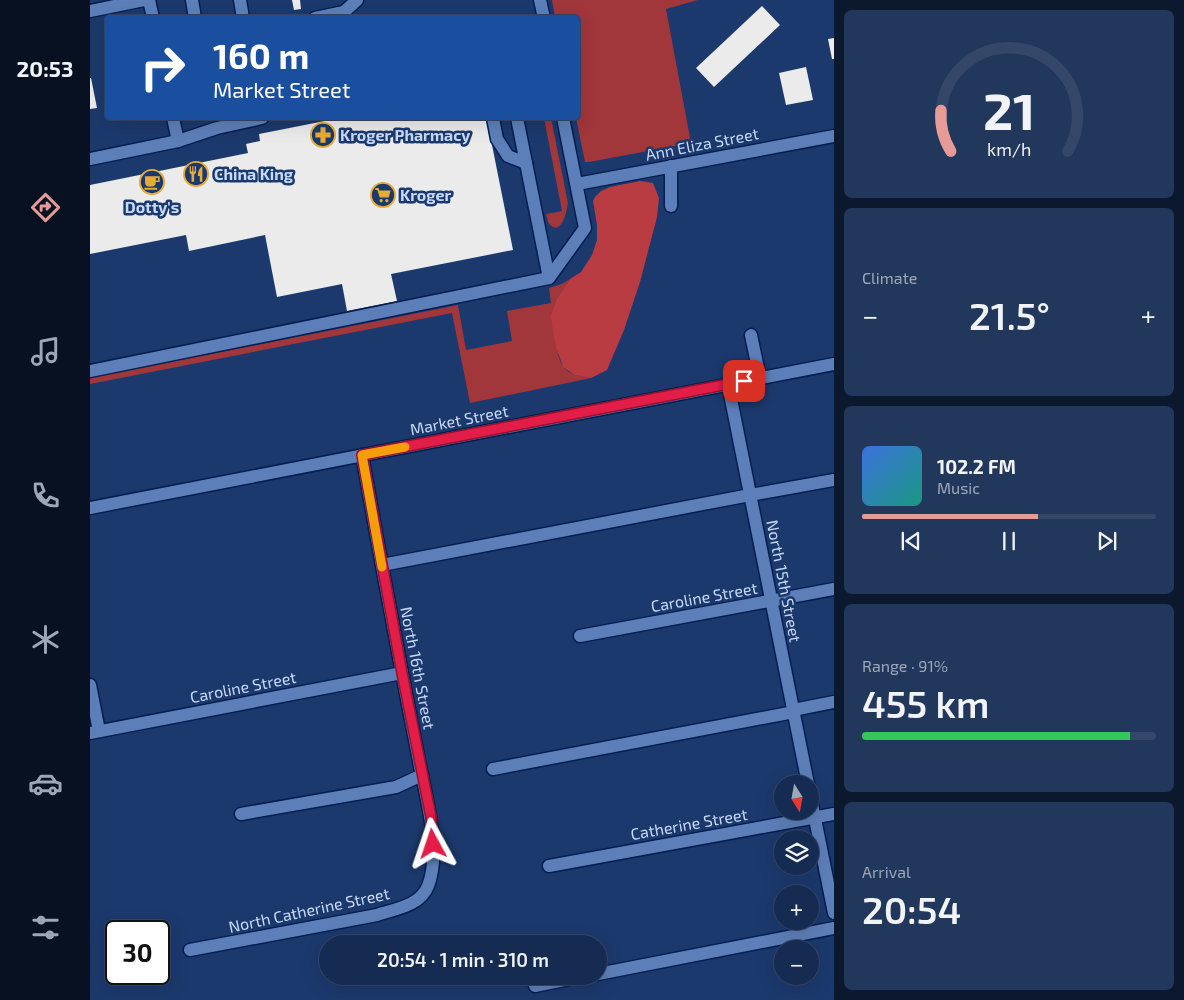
<!DOCTYPE html>
<html lang="en">
<head>
<meta charset="utf-8">
<style>
  body { margin:0; font-family:"Exo 2",sans-serif; background:#22375c; color:#f1f3f6; height:100vh; display:flex; flex-direction:column; font-size:19px; white-space:nowrap }
  * { box-sizing:border-box; margin:0 }
  p { font-size:16px; color:#9da7b8 }
  .icon { flex:none; width:28px; height:28px; fill:none; stroke:currentColor; stroke-width:2; stroke-linecap:round; stroke-linejoin:round }
  .map { position:relative; flex:1; overflow:hidden }
  .side { display:flex; flex-direction:column; gap:10px; padding:10px; background:#0c182d; width:350px }
  .side>* { flex:none }
  .guide { position:absolute; left:15px; top:15px; width:475px; height:105px; border-radius:5px; box-shadow:0 5px 20px #0002,0 0 0 1px #344769; background:#1a4fa0; color:#fff; overflow:hidden }
  .needle { width:32px; rotate:169deg }
  .tools { position:absolute; left:684px; top:775px; display:grid; gap:10px }
  .tools a { display:grid; place-items:center; width:45px; height:45px; border-radius:50%; background:#152b52; box-shadow:0 5px 20px #0002,0 0 0 1px #344769; font-size:25px }
  .speed { position:absolute; left:15px; top:920px; display:flex; gap:10px; font-size:25px; font-weight:700; text-align:center }
  .speed>* { display:grid; place-content:center; width:65px; height:65px; border-radius:50%; background:#152b52; box-shadow:0 5px 20px #0002,0 0 0 1px #344769; line-height:1 }
  .speed .limit { border:2px solid #111; border-radius:8px; background:#fff; color:#111 }
  .pin { position:absolute; display:grid; place-items:center; width:42px; height:42px; color:#fff; margin:-21px; border-radius:10px; box-shadow:0 2px 8px #0006 }
  .me { position:absolute; width:55px; margin:-28px; rotate:355deg; stroke-linejoin:round; filter:drop-shadow(0 0 4px #0008) }
  .turn { display:flex; align-items:center; gap:18px; height:105px; padding:0 25px; font-size:22px }
  .turn .icon { width:65px; height:65px; stroke-width:2.5 }
  .turn b { display:block; font-size:35px; line-height:42px }
  .big { font-size:38px; font-weight:600; line-height:1.1 }
  .side .widget { flex:1; display:flex; flex-direction:column; justify-content:center; gap:8px; min-width:0; padding:0 18px; border-radius:8px; background:#22375c }
  .side .dial { align-items:center; gap:0 }
  .dial svg { height:130px; overflow:visible; fill:none; stroke:#344769; stroke-width:7; stroke-linecap:round; text-anchor:middle }
  .dial text { fill:#f1f3f6; stroke:none }
  .song { display:flex; align-items:center; gap:15px }
  .cover { width:60px; height:60px; border-radius:8px; background:linear-gradient(135deg,hsl(220 70% 55%),hsl(170 70% 35%)) }
  .played { height:5px; border-radius:2px; background:linear-gradient(90deg,#e69b98 60%,#344769 60%) }
  .keys { display:flex; justify-content:space-around; direction:ltr }
  .heat { display:flex; justify-content:space-between; align-items:center; font-size:28px; direction:ltr }
  .charge { height:8px; border-radius:4px; background:linear-gradient(90deg,#34c759 91%,#344769 0) }
  .trip { position:absolute; left:229px; top:935px; width:288px; height:50px; border-radius:25px; background:#152b52; box-shadow:0 5px 20px #0002,0 0 0 1px #344769; font-weight:600; line-height:50px; text-align:center }
  main { display:flex; flex:1; min-height:0 }
  .tab-bar { display:flex; flex-direction:column; width:90px; justify-content:space-around; align-items:center; background:#081121; color:#9da7b8 }
  .tab-bar .icon { width:35px; height:35px }
  .tab-bar .current { color:#e69b98 }
  .tab-bar b { font-size:22px; color:#f1f3f6 }
  .map>svg:first-child { display:block }
</style>
</head>
<body>
<main>
<nav class="tab-bar">
<b>20:53</b>
<svg class="icon current" aria-label="directions" viewBox="0 0 24 24"><path d="M12 3l9 9-9 9-9-9zM9 14v-3h6M13 9l2 2-2 2"/></svg>
<svg class="icon" aria-label="music" viewBox="0 0 24 24"><path d="M9 18V5l10-2v13"/><circle cx="6" cy="18" r="3"/><circle cx="16" cy="16" r="3"/></svg>
<svg class="icon" aria-label="phone" viewBox="0 0 24 24"><path d="M5 4h4l2 5-3 2q2 4 5 5l2-3 5 2v4C11 20 4 13 5 4z"/></svg>
<svg class="icon" aria-label="climate" viewBox="0 0 24 24"><path d="M12 3v18M4 7l16 10M4 17L20 7"/></svg>
<svg class="icon" aria-label="car" viewBox="0 0 24 24"><path d="M5 17H2v-5l4-1 3-4h7l3 4 3 1v5h-3M9 17h6M6 11h13"/><circle cx="7" cy="17" r="2"/><circle cx="17" cy="17" r="2"/></svg>
<svg class="icon" aria-label="filters" viewBox="0 0 24 24"><path d="M4 7h16M4 17h16"/><circle cx="9" cy="7" r="2"/><circle cx="15" cy="17" r="2"/></svg>
</nav>
<div class="map">
<svg width="744" height="1000" viewBox="0 0 744 1000">
  <rect width="100%" height="100%" fill="#1c396d"/>
  <!-- green -->
  <g fill="#a1363b">
    <path d="M 462,0 L 608,0 L 576,9 L 601,143 L 499,162 L 495,162 L 486,118 L 488,118 L 488,18 L 465,17 Z"/>
    <path d="M 454,118 L 461,118 L 478,203 C 476,212 475,224 466,228 C 458,226 458,221 456,214 L 472,211 Z"/>
    <path d="M 480,279 L 467,298 L 465,305 C 466,320 464,354 473,366 C 479,375 492,376 501,378 L 380,403 L 362,313 L 0,384 L 0,378 L 368,305 L 376,350 L 422,341 L 417,311 L 461,303 L 459,288 L 472,284 Z"/>
  </g>
  <!-- forest -->
  <path fill="#b93c43" d="M 550,181 L 563,183 L 569,198 L 567,217 L 550,282 L 534,330 L 517,370 L 501,378 L 485,375 L 473,367 L 466,347 L 463,332 L 461,316 L 467,298 L 480,279 L 491,272 L 502,255 L 507,240 L 507,225 L 503,201 L 505,197 L 511,191 L 520,187 Z"/>
  <!-- building -->
  <g fill="#ebebeb">
    <path d="M 202,0 L 210,0 L 211,9 L 204,10 Z"/>
    <path d="M 672,6 L 690,25 L 624,87 L 606,68 Z"/>
    <path d="M 744,38 L 744,59 L 742,59 L 738,39 Z"/>
    <path d="M 716,67 L 723,100 L 696,105 L 689,73 Z"/>
    <path d="M 0,78 L 1,78 L 7,108 L 0,109 Z"/>
    <path d="M 250,118 L 409,118 L 411,128 L 399,130 L 423,250 L 301,274 L 307,301 L 257,311 L 252,284 L 187,297 L 175,235 L 99,251 L 96,235 L 0,254 L 0,185 L 158,153 L 156,144 L 170,141 L 169,134 Z"/>
  </g>
  <g fill="none" stroke-linecap="round" stroke-linejoin="round">
    <defs>
      <g id="minor">
        <path d="M 59,0 L 63,18"/>
        <path d="M 102,0 L 105,18"/>
        <path d="M 150,0 L 153,18"/>
        <path d="M 450,0 L 454,18"/>
        <path d="M 0,11 L 54,0"/>
        <path d="M 225,18 L 254,12 L 267,0"/>
        <path d="M 83,118 L 88,141"/>
        <path d="M 403,118 L 407,139 L 418,156 L 436,163"/>
        <path d="M 427,118 L 459,278"/>
        <path d="M 0,159 L 88,141 L 127,128 L 172,118"/>
        <path d="M 487,184 L 744,136"/>
        <path d="M 581,206 L 581,166"/>
        <path d="M 661,335 L 670,378"/>
        <path d="M 0,371 L 459,278 L 495,228 L 473,118"/>
        <path d="M 638,384 L 718,784"/>
        <path d="M 0,508 L 744,364"/>
        <path d="M 292,565 L 660,495 L 744,480"/>
        <path d="M 490,636 L 744,589"/>
        <path d="M 0,685 L 9,731"/>
        <path d="M 703,710 L 744,702"/>
        <path d="M 0,733 L 312,673"/>
        <path d="M 403,769 L 704,712"/>
        <path d="M 720,794 L 744,913"/>
        <path d="M 151,814 L 306,787 L 332,775"/>
        <path d="M 459,866 L 744,814"/>
        <path d="M 100,950 L 287,915 C 305,909 330,906 338,886 C 351,853 337,800 330,766 C 324,735 318,704 312,673 C 298,600 285,528 272,455"/>
        <path d="M 508,974 L 744,928"/>
        <path d="M 445,986 L 494,976"/>
      </g>
    </defs>
    <!-- minor casing -->
    <use href="#minor" stroke="#031e50" stroke-width="15"/>
    <!-- minor -->
    <use href="#minor" stroke="#5d7fb9" stroke-width="12"/>
  </g>
  <g fill="none" stroke-linecap="round" stroke-linejoin="round">
    <defs>
      <path id="route" d="M 343,844 L 341,817 L 312,673 L 272,455 L 654,381"/>
    </defs>
    <!-- route casing -->
    <use href="#route" stroke="#92132f" stroke-width="12"/>
    <!-- route -->
    <use href="#route" stroke="#e11d48" stroke-width="9"/>
    <!-- slow -->
    <path stroke="#f59e0b" stroke-width="9" d="M 292,567 L 272,455 L 315,447"/>
  </g>
  <!-- icons -->
  <defs>
    <symbol id="pharmacy-ring" viewBox="-11 -11 22 22"><circle r="9.5" fill="#1c396d" stroke="#e6ac36" stroke-width="1.5"/><path d="M-2-6h4v4h4v4h-4v4h-4v-4h-4v-4h4Z" fill="#e6ac36"/></symbol>
    <symbol id="restaurant-ring" viewBox="-11 -11 22 22"><circle r="9.5" fill="#1c396d" stroke="#e6ac36" stroke-width="1.5"/><path d="M-5-6h1v4h1v-4h1v4h1v-4h1v5L-1.5 .5V6h-2V.5L-5-1ZM5-6V6H3V1.5H1.5Q1.5-4 5-6Z" fill="#e6ac36"/></symbol>
    <symbol id="cafe-ring" viewBox="-11 -11 22 22"><circle r="9.5" fill="#1c396d" stroke="#e6ac36" stroke-width="1.5"/><path d="M-5.5-4.5H6V0H3Q3 3.5 0 3.5H-2.5Q-5.5 3.5-5.5 0ZM3-3.2v2h1.7v-2ZM-6 4.5H4V6H-6Z" fill="#e6ac36"/></symbol>
    <symbol id="supermarket-ring" viewBox="-11 -11 22 22"><circle r="9.5" fill="#1c396d" stroke="#e6ac36" stroke-width="1.5"/><path d="M-6-5.5h2.5l.6 2H6L4.5 2H-2.5L-4.4-4H-6ZM-1.5 3.2a1.3 1.3 0 1 0 .1 0ZM3 3.2a1.3 1.3 0 1 0 .1 0Z" fill="#e6ac36"/></symbol>
  </defs>
  <g fill-rule="evenodd">
    <use href="#pharmacy-ring" x="219" y="121" width="28" height="28"/>
    <use href="#restaurant-ring" x="92" y="160" width="28" height="28"/>
    <use href="#cafe-ring" x="48" y="168" width="28" height="28"/>
    <use href="#supermarket-ring" x="279" y="181" width="28" height="28"/>
  </g>
  <g text-anchor="middle" stroke-width="5" stroke-linejoin="round" paint-order="stroke">
    <!-- poi labels -->
    <g font-size="16" font-weight="bold" fill="#c7dafa" stroke="#1c396d" text-anchor="start">
      <text x="250" y="141">Kroger Pharmacy</text>
      <text x="124" y="180">China King</text>
      <text x="310" y="201">Kroger</text>
      <text x="62" y="213" text-anchor="middle">Dotty's</text>
    </g>
    <!-- street labels -->
    <g font-size="16" fill="#c7dafa" stroke="#1c396d">
      <text transform="translate(612 144) rotate(-11)" y="6">Ann Eliza Street</text>
      <text transform="translate(369 420) rotate(-11)" y="6">Market Street</text>
      <text transform="translate(694 581) rotate(79)" y="6">North 15th Street</text>
      <text transform="translate(614 597) rotate(-10)" y="6">Caroline Street</text>
      <text transform="translate(328 668) rotate(79)" y="6">North 16th Street</text>
      <text transform="translate(153 687) rotate(-11)" y="6">Caroline Street</text>
      <text transform="translate(599 824) rotate(-10)" y="6">Catherine Street</text>
      <text transform="translate(219 910) rotate(-12)" y="6">North Catherine Street</text>
    </g>
  </g>
</svg>
<div class="tools">
<a><svg class="needle" viewBox="-14 -14 28 28"><path d="M0-13l5 13h-10z" fill="#e53935"/><path d="M0 13l5-13h-10z" fill="#9da7b8"/></svg></a>
<a><svg class="icon" aria-label="layers" viewBox="0 0 24 24"><path d="M12 4l9 5-9 5-9-5zM3 14l9 5 9-5"/></svg></a>
<a>+</a>
<a>−</a>
</div>
<div class="speed"><div class="limit">30</div></div>
<div class="pin" style="left:654px;top:381px;background:#d93025"><svg class="icon" aria-label="arrive" viewBox="0 0 24 24"><path d="M6 21V4h12l-3 4 3 4H6"/></svg></div>
<svg class="me" style="left:343px;top:844px" viewBox="-20 -20 40 40"><path d="M0-17L14 15 0 8-14 15z" fill="#e11d48" stroke="#fff" stroke-width="4"/></svg>
<div class="trip">20:54 · 1 min · 310 m</div>
<div class="guide">
<div class="turn"><svg class="icon" aria-label="right" viewBox="0 0 24 24"><path d="M7 20v-9h11M14 6l5 5-5 5"/></svg><div><b>160 m</b>Market Street</div></div>
</div>
</div>
<section class="side">
<div class="widget dial"><svg viewBox="0 0 100 80">
<path d="M14 69A42 42 0 1 1 86 69"/>
<path d="M14 69A42 42 0 0 1 8 44" stroke="#e69b98"/>
<text x="50" y="56" font-size="32" font-weight="700">21</text>
<text x="50" y="72" font-size="11">km/h</text>
</svg></div>
<div class="widget"><p>Climate</p>
<div class="heat"><a>−</a><b class="big">21.5°</b><a>+</a></div>
</div>
<div class="widget">
<div class="song"><i class="cover"></i><div><b>102.2 FM</b><p>Music</p></div></div>
<div class="played"></div>
<div class="keys"><svg class="icon" aria-label="previous" viewBox="0 0 24 24"><path d="M18 5L8 12l10 7zM5 5v14"/></svg><svg class="icon" aria-label="pause" viewBox="0 0 24 24"><path d="M8 5v14M16 5v14"/></svg><svg class="icon" aria-label="next" viewBox="0 0 24 24"><path d="M6 5l10 7-10 7zM19 5v14"/></svg></div>
</div>
<div class="widget"><p>Range · 91%</p><b class="big">455 km</b><div class="charge"></div></div>
<div class="widget"><p>Arrival</p><b class="big">20:54</b></div>
</section>
</main>
</body>
</html>
